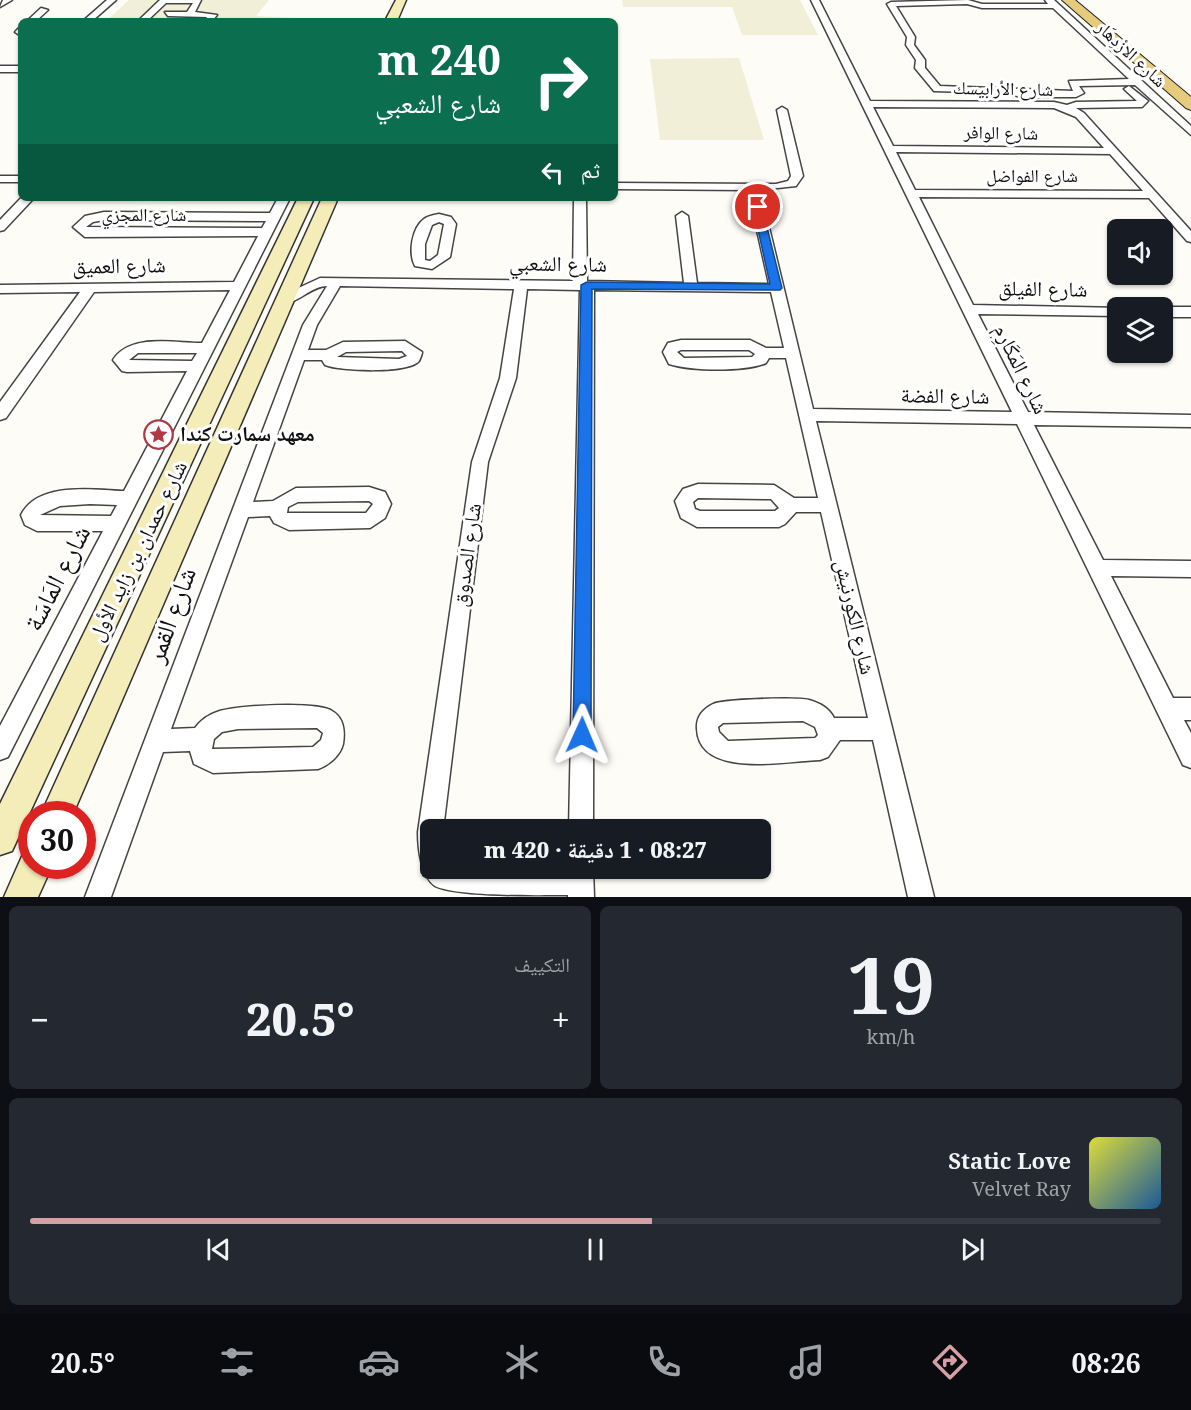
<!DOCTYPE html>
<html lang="ar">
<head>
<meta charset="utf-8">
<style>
  body { margin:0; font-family:"Noto Serif","Noto Naskh Arabic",serif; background:#242831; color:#f1f3f6; direction:rtl; height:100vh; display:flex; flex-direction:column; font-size:22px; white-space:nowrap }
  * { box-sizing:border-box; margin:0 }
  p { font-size:20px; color:#9ea1a6 }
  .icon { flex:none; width:33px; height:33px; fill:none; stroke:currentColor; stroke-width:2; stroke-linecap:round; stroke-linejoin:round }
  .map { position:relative; height:897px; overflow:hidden; direction:ltr }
  .details { display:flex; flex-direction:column; gap:9px; padding:9px; background:#0d0f14; flex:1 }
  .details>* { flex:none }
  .guide { position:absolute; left:18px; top:18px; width:600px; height:183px; border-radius:9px; box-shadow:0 2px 4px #0004; direction:rtl; background:#0b6e4f; color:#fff; overflow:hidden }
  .controls { position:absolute; left:1107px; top:219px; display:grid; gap:12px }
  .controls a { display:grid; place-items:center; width:66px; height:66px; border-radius:9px; background:#171b24; box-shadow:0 2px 4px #0004; font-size:30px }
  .speed { position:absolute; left:18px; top:801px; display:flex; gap:12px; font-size:30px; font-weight:700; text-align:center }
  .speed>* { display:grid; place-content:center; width:78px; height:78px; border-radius:50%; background:#171b24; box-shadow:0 2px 4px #0004; line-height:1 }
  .speed .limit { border:9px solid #d22; background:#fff; color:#111 }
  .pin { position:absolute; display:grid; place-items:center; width:51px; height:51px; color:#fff; margin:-26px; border:3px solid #fff; border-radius:50%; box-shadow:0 2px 6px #0007 }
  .me { position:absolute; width:66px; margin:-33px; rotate:1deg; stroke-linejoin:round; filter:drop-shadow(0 0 4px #0008) }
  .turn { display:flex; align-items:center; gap:21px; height:126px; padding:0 18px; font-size:27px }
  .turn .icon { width:78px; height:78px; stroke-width:2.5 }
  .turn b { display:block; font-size:42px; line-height:51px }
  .then { display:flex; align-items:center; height:57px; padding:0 18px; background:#0003; gap:12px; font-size:22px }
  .big { font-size:45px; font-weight:800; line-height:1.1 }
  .details .widget { flex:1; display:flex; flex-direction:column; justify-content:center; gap:9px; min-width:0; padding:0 21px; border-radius:9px; background:#242831 }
  .details .dial { align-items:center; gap:0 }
  .dial b { font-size:78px; line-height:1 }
  .song { display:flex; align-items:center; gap:18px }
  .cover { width:72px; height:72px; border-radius:9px; background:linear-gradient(135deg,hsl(60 70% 55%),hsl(210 70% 35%)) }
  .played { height:6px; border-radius:3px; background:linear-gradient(90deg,#d49fa5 55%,#363941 55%) }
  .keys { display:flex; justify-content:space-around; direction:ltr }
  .heat { display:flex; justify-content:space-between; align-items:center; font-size:33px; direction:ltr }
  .details .tiles { flex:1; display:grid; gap:9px; grid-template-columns:1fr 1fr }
  .widget:last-child { grid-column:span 2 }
  .trip { position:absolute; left:420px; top:819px; width:351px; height:60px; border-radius:9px; background:#171b24; box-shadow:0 2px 4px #0004; font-weight:800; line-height:60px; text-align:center; direction:rtl }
  .menu { display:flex; height:96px; justify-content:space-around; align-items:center; background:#090b0e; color:#9ea1a6 }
  .menu .icon { width:42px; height:42px }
  .menu .current { color:#d49fa5 }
  .menu b { font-size:27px; color:#f1f3f6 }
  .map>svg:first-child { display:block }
</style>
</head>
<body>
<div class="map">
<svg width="1191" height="897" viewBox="0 0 1191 897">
  <rect width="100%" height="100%" fill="#fefcf6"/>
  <!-- farmland -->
  <g fill="#f2efd8">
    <path d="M 129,0 L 269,0 L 256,16 L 316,19 L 106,21 Z"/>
    <path d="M 622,0 L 800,0 L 818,35 L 742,35 L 732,7 L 623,7 Z"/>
    <path d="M 739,58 L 764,140 L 660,140 L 650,59 Z"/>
  </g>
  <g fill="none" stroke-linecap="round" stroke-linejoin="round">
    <defs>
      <g id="minor">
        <path d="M 3,0 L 12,0 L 0,7 Z"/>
        <path d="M 107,0 L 116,0 L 92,21 L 83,21 Z"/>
        <path d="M 160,0 L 201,0 L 195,12 L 217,15 L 212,21 L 204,21 L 207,17 L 168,16 L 165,12 L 187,12 L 193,3 L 166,3 L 147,21 L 138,21 Z"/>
        <path d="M 811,0 L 819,0 L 870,101 L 1054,102 L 1067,105 L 1076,102 L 1137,101 L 1124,89 L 1129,86 L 1148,101 L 1142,107 L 1076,108 L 1084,113 L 1191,231 L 1191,242 L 1187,241 L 1149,198 L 919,197 L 973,305 L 1122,308 L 1118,308 L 1118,316 L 978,314 L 1028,412 L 1191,415 L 1191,427 L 1034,425 L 1103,560 L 1191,561 L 1191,577 L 1111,576 L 1173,698 L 1191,698 L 1191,720 L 1184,720 L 1191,733 L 1191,768 L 1183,765 L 1017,424 L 816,421 L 934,897 L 908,897 L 873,740 L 840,740 L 828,757 L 820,760 C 786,761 699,779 697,729 C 696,717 703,709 713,704 C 722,699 798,697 809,700 C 820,703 829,708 834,718 L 868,718 L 821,512 L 796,512 L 785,524 L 779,527 L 697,527 L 681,518 L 675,501 L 683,489 L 698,484 L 774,485 L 794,498 L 818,498 L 786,358 L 769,358 L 766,363 C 745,372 691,371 669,364 L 663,352 L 668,343 L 681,340 L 750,340 L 766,348 L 784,348 L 771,292 L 594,290 L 593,830 L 569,830 L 580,290 L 527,289 L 516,378 L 488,462 L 443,830 L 430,830 L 430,868 L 593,868 L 594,897 L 568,897 L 568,895 C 538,895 458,897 435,886 C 421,876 418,849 418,832 L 472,462 L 500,378 L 514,289 L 340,286 L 317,325 L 308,350 L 326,350 L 343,342 L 405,341 L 422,352 C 422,354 420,359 419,361 C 408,374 340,371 325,365 L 322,360 L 304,360 L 253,502 L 273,501 L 296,488 L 369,487 L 385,492 L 391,504 L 385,518 L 370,528 L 289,530 L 274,523 L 270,516 L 248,517 L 171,729 L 195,728 C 201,720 208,715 217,712 C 234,705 318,701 332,711 C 344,718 345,731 343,744 C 340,756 329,765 318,769 L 213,773 L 194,764 L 190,751 L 163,752 L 111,897 L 85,897 L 303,325 L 327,286 C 310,286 295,307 279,303 L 279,297 L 320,278 L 573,281 L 574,198 L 586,198 L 587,281 L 684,283 L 676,216 L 682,212 L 688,216 L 697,283 L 769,284 L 748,190 L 615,189 L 615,183 L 776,184 L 788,181 L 791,176 L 777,110 L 782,107 L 787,110 L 803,176 L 796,186 L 760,190 L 813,409 L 1012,412 ZM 873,107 L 1054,108 L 1076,117 L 1104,148 L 893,146 ZM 896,152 L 1110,154 L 1143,191 L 915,190 ZM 681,350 L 749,350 L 755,354 L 752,357 L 684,358 L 677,352 ZM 402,351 L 407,356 L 399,359 L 337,357 L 346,352 ZM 698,498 L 771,499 L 779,508 L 775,511 L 700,511 L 695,509 L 693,502 ZM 369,501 L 373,504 L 366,513 L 287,513 L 288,507 L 298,502 ZM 803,721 L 815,727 L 818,735 L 815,738 L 728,741 L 719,732 L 718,727 L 723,723 ZM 317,728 L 323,733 L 321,740 L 313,747 L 212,749 L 214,739 L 222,732 L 238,729 Z"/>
        <path d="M 968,0 L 982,4 L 1048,4 L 1045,0 L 1054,0 L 1191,126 L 1191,135 L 1135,85 L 1079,86 L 1084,93 L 1076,97 L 1021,97 L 1007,93 L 934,91 L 915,68 L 916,60 L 906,45 L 907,37 L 887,4 L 891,2 ZM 967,4 L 982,8 L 1053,8 L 1129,79 L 1069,81 L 1073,91 L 940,86 L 925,68 L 925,60 L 914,45 L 915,37 L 896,6 Z"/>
        <path d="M 41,8 L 48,10 L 36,21 L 27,21 Z"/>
        <path d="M 21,26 L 21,36 L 15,32 Z"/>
        <rect x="0" y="66" width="21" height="6"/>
        <rect x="0" y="176" width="21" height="6"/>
        <path d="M 21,198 L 34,198 L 4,230 L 0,231 L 0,220 Z"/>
        <path d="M 278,198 L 290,198 L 8,757 L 0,760 L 0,726 L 103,531 L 37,531 L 25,525 L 21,515 C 38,481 93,490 124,491 L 187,371 L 127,372 L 122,371 L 113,360 C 130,333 174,343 202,343 L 230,290 L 94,292 L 6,418 L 0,420 L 0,402 L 80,292 L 0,293 L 0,285 L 234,282 L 258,236 L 85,237 L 73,227 L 85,216 L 104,212 L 270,213 ZM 104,220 L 266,221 L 262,228 L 86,227 L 93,222 ZM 138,353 L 197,353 L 192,361 L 129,360 ZM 90,504 L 117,505 L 111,516 L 40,515 L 60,506 Z"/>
        <path d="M 439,214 L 451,217 L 456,224 L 450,257 L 432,269 L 415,266 C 408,253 412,228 424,219 C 428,216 434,215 439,214 ZM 439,222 L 444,224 L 438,255 L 430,261 L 425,260 L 425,244 L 432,225 Z"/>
        <rect x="1162" y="307" width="29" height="10"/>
      </g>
      <g id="secondary">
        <path d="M 396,0 L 406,0 L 397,21 L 385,21 Z"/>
        <path d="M 298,198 L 314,198 L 12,851 L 0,855 L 0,804 Z"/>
        <path d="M 322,198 L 338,198 L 73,814 L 41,814 Z"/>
        <path d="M 32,851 L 32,866 L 52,866 L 38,897 L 4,897 L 23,854 Z"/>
      </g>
      <path id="primary" d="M 1062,0 L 1075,0 L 1191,97 L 1191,110 L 1186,108 Z"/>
    </defs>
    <!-- minor casing -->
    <use href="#minor" stroke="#444" stroke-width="3"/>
    <!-- secondary casing -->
    <use href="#secondary" stroke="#333" stroke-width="3"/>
    <!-- primary casing -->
    <use href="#primary" stroke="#222" stroke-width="2"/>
    <!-- minor -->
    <use href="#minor" fill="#fff" fill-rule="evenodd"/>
    <!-- secondary -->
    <use href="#secondary" fill="#f5edb9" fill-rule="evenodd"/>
    <!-- primary -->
    <use href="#primary" fill="#e7cb7c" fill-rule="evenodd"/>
  </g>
  <!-- route -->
  <path fill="#1a73e8" stroke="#114b97" stroke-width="1.5" d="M 758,204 L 762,207 L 782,288 L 780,290 L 592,289 L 591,735 L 589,741 L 582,744 L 576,741 L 573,735 L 581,285 L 587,282 L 770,284 L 753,207 Z"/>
  <!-- icons -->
  <defs>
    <symbol id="sight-ring" viewBox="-11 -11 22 22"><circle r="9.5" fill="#fff" stroke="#b03942" stroke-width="1.5"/><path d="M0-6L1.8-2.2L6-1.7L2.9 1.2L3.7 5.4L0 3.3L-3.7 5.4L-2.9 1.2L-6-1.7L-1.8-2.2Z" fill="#b03942"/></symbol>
  </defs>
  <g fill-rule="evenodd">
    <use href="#sight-ring" x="142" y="418" width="33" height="33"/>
  </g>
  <g text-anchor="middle" stroke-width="6" stroke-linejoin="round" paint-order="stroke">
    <!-- far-street labels -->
    <g font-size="18" fill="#111" stroke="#fff">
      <text transform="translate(1131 54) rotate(43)" y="6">شارع الازْدِهَار</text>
      <text transform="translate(1003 89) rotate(1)" y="6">شارع الأرابيسك</text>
      <text transform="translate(1001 133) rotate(1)" y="6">شارع الوافر</text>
      <text x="1032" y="182">شارع الفواضل</text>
      <text x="144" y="221">شارع المجزي</text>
    </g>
    <!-- street labels -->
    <g font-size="21" fill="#111" stroke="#fff">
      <text transform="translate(558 264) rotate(1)" y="7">شارع الشعبي</text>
      <text transform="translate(119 266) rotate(-1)" y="7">شارع العميق</text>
      <text transform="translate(1043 289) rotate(1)" y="7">شارع الفيلق</text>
      <text transform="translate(1021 369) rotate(64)" y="7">شارع المَكَارِم</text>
      <text transform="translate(945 396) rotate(1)" y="7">شارع الفضة</text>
      <text transform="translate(138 551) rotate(-64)" y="7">شارع حمدان بن زايد الأول</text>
      <text transform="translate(467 555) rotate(-82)" y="7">شارع الصدوق</text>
      <text transform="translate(855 617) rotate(77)" y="7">شارع الكورنيش</text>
    </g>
    <!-- poi labels -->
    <g font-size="21" font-weight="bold" fill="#111" stroke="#fff" text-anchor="start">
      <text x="180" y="441">معهد سمارت كندا</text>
    </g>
    <!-- near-street labels -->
    <g font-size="26" fill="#111" stroke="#fff">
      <text transform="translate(57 578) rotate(-63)" y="9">شارع المَاسَة</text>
      <text transform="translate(171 615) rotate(-70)" y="9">شارع القمر</text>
    </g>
  </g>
</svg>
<div class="controls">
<a><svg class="icon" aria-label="sound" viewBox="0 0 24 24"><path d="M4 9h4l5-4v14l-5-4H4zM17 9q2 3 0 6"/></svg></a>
<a><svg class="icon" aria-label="layers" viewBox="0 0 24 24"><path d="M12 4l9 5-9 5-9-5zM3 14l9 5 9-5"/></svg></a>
</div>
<div class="speed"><div class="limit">30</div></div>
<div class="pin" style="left:758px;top:207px;background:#d93025"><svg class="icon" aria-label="arrive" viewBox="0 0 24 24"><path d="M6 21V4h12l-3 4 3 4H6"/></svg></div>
<svg class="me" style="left:582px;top:735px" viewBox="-20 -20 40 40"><path d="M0-17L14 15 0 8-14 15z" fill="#1a73e8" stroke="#fff" stroke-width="4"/></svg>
<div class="trip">08:27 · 1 دقيقة · 420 m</div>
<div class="guide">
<div class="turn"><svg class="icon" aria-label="right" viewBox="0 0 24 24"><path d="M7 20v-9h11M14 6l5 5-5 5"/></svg><div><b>240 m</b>شارع الشعبي</div></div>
<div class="then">ثم<svg class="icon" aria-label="left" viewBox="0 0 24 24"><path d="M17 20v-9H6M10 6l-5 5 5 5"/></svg></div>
</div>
</div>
<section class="details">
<div class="tiles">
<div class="widget dial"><b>19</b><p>km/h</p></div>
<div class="widget"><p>التكييف</p>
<div class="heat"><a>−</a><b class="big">20.5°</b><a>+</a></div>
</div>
<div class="widget">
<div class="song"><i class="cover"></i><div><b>Static Love</b><p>Velvet Ray</p></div></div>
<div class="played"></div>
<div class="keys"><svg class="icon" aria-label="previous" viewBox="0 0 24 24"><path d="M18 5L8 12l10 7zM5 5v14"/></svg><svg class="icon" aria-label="pause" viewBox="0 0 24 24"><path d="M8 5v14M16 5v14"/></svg><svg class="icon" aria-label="next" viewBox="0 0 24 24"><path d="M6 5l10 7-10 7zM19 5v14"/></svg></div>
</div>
</div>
</section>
<nav class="menu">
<b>08:26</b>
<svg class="icon current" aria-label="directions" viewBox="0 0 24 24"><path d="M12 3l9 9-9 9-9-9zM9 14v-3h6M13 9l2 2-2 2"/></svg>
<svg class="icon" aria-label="music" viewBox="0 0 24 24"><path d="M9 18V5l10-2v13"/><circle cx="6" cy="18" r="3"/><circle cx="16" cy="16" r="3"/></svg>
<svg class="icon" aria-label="phone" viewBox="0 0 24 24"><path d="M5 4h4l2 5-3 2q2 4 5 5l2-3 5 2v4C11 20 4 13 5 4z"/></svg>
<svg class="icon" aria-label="climate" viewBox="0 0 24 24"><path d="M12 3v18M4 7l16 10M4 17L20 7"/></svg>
<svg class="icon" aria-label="car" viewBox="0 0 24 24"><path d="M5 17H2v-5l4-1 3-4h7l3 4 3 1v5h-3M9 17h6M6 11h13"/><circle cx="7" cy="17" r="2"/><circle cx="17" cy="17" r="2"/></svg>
<svg class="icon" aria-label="filters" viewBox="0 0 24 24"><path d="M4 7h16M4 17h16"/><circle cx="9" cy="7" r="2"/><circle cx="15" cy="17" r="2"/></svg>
<b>20.5°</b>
</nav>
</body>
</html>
